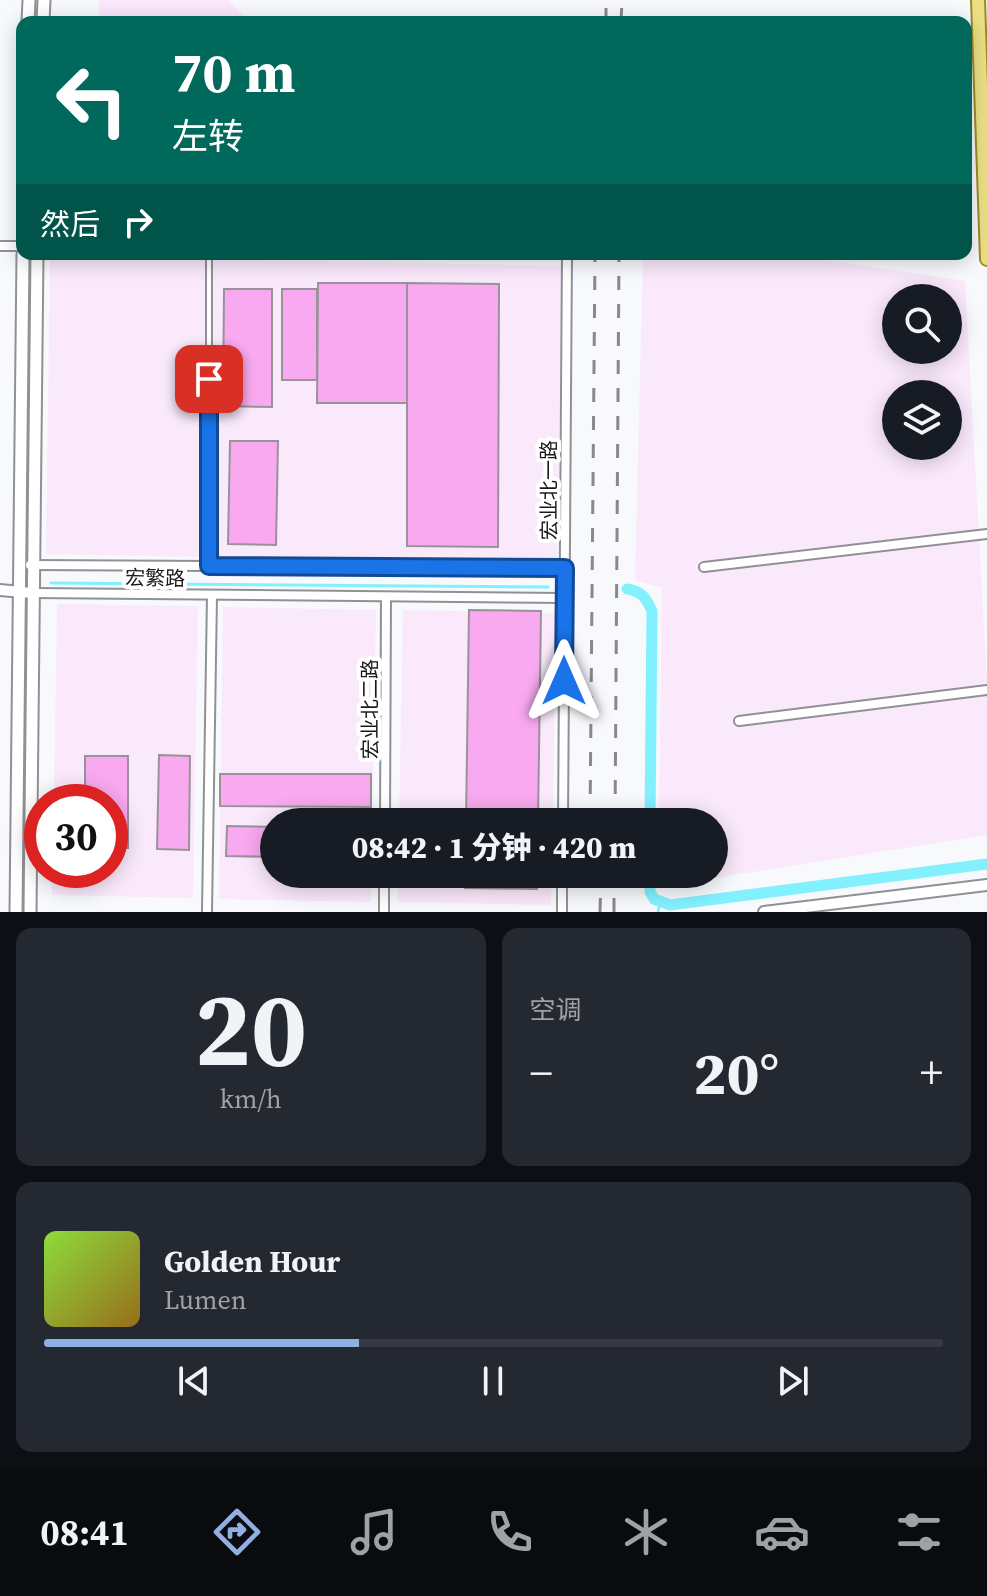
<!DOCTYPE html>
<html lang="zh">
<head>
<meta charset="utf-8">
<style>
  body { margin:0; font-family:"Source Serif 4","Noto Sans SC",serif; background:#242831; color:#f1f3f6; height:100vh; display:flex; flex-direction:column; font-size:30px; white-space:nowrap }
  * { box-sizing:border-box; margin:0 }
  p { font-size:26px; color:#9ea1a6 }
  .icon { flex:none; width:44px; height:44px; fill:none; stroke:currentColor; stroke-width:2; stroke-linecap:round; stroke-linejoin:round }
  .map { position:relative; height:912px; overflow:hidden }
  .sheet { display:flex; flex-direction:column; gap:16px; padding:16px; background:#0d0f14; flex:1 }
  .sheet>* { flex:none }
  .guide { position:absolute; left:16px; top:16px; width:956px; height:244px; border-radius:16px; box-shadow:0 4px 20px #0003; background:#00695c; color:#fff; overflow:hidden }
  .tools { position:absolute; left:882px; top:284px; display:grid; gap:16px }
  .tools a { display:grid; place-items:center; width:80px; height:80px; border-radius:50%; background:#171b24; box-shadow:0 4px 20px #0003; font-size:40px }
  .speed { position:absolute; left:24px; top:784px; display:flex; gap:16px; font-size:40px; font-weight:700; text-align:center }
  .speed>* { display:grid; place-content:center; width:104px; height:104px; border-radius:50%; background:#171b24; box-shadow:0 4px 20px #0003; line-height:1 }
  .speed .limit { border:12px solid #d22; background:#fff; color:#111 }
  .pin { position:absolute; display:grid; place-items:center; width:68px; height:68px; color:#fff; margin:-34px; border-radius:16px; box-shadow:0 4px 12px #0006 }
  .me { position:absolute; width:88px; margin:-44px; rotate:0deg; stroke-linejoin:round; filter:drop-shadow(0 0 6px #0008) }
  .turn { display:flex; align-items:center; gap:28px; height:168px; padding:0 24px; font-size:36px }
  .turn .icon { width:104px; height:104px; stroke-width:2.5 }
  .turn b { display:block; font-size:56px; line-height:68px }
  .then { display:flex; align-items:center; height:76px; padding:0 24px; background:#0003; gap:16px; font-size:30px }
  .big { font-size:60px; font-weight:800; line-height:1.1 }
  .sheet .tile { flex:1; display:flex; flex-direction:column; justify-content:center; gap:12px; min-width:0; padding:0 28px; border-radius:16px; background:#242831 }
  .sheet .dial { align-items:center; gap:0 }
  .dial b { font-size:104px; line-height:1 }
  .song { display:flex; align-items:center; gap:24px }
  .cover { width:96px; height:96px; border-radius:12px; background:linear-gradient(135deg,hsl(90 70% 55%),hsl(40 70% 35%)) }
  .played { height:8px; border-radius:4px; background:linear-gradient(90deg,#90b0e2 35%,#363941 35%) }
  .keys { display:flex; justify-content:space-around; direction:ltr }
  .heat { display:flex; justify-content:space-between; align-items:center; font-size:44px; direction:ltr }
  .sheet .tiles { flex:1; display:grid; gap:16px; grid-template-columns:1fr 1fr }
  .tile:last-child { grid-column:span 2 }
  .trip { position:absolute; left:260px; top:808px; width:468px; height:80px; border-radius:40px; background:#171b24; box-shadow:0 4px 20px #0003; font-weight:800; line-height:80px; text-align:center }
  .menu { display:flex; height:128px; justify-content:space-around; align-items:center; background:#090b0e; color:#9ea1a6 }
  .menu .icon { width:56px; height:56px }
  .menu .selected { color:#90b0e2 }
  .menu b { font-size:36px; color:#f1f3f6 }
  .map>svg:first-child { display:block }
</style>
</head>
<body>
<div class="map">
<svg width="987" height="912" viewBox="0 0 987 912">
  <rect width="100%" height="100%" fill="#f8f9fd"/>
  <!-- industrial -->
  <g fill="#fae9fb" fill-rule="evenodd">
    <path d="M 99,0 L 229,0 L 249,22 L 99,22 Z"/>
    <path d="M 643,254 L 787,254 L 965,281 L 987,682 L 987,835 L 658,887 L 658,874 L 714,874 L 714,822 L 659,822 L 662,588 L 635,580 ZM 896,298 L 948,298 L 948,350 L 896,350 ZM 896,394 L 948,394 L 948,446 L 896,446 Z"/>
    <path d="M 50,256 L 562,266 L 557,564 L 46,554 Z"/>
    <path d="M 57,604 L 198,606 L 193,898 L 52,895 L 52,870 L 110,870 L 110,802 L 54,802 Z"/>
    <path d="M 223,607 L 376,610 L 372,822 L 274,822 L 274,874 L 372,874 L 371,902 L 219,899 Z"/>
    <path d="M 403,610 L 556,613 L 553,822 L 399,822 Z"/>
    <path d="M 398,874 L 552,874 L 551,905 L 398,902 Z"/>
  </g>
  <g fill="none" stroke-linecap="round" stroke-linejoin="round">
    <!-- stream -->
    <g stroke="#83f0fe" stroke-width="3">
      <path d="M 51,583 L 548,587"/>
      <path d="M 658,912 L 660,903"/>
    </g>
    <!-- canal -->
    <g stroke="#83f0fe" stroke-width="11">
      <path d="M 627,589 C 642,591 646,598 652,611 L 650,822"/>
      <path d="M 650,874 L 650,892 L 654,899 L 670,905 L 987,864"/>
    </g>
  </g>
  <!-- building -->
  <g fill="#f8a9ef" stroke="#979497" stroke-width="2">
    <path d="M 318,283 L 407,283 L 407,403 L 317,403 Z"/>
    <path d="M 407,283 L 499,284 L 498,547 L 407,546 Z"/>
    <path d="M 224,289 L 272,289 L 272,407 L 223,406 Z"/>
    <rect x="282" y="289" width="35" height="91"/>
    <path d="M 230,441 L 278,441 L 276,545 L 228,544 Z"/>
    <path d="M 469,610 L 541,611 L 538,822 L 466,822 Z"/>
    <path d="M 159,755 L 190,756 L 189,850 L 157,849 Z"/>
    <path d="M 85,756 L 128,756 L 128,848 L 110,848 L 110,802 L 85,802 Z"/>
    <path d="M 220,774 L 371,774 L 371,807 L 220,806 Z"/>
    <path d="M 227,826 L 274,827 L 274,857 L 226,856 Z"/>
    <path d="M 465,874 L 537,874 L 537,889 L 465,888 Z"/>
  </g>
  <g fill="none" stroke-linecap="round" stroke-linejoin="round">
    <defs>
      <path id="service" d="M 209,566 L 209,254"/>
      <g id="minor">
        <path d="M 0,246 L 22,246"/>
        <path d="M 30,565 L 565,568"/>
        <path d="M 704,567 L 987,534"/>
        <path d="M 32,593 L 565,598"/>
        <path d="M 739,721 L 987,690"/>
        <path d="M 385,822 L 386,597"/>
        <path d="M 563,822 L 567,254"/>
        <path d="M 207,912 L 212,595"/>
        <path d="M 384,912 L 384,874"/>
        <path d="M 562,912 L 562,874"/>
      </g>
      <g id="tertiary">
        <path d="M 0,590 L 32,593"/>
        <path d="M 764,912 L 987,885"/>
      </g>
      <g id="secondary">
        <path d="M 28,22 L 29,0"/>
        <path d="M 43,22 L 44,0"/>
        <path d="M 16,912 L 23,254"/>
        <path d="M 30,912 L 37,254"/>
      </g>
      <path id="primary" d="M 978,0 L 987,259"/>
    </defs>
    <!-- service casing -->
    <use href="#service" stroke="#909195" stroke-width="8"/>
    <!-- minor casing -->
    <use href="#minor" stroke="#909195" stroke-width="12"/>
    <!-- tertiary casing -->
    <use href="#tertiary" stroke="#909195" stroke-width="14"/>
    <!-- secondary casing -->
    <use href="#secondary" stroke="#909195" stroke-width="15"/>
    <!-- primary casing -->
    <use href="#primary" stroke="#9a8b29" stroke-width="16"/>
    <!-- service -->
    <use href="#service" stroke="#fff" stroke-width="4"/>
    <!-- minor -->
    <use href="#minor" stroke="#fff" stroke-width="8"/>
    <!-- tertiary -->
    <use href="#tertiary" stroke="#fff" stroke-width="10"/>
    <!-- secondary -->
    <use href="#secondary" stroke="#fff" stroke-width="11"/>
    <!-- primary -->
    <use href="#primary" stroke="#ecdf83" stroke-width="12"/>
    <!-- rail -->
    <g stroke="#89898c" stroke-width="3" stroke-dasharray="14 14" stroke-linecap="butt">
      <path d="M 606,22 L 606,0"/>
      <path d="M 621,22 L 622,0"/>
      <path d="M 590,822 L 595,254"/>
      <path d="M 615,822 L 619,254"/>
      <path d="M 600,912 L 601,874"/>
      <path d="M 614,912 L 614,874"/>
    </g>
  </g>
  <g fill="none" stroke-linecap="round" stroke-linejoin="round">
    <defs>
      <path id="route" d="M 209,379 L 209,566 L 565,568 L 564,681"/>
    </defs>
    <!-- route casing -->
    <use href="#route" stroke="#114b97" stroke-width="20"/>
    <!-- route -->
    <use href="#route" stroke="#1a73e8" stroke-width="14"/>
  </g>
  <g text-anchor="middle" stroke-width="8" stroke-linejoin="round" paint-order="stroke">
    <!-- street labels -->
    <g font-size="20" fill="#19191a" stroke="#fff">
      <text transform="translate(549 490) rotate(-90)" y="7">宏业北一路</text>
      <text transform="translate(155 578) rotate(1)" y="7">宏繁路</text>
      <text transform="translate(370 709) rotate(-90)" y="7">宏业北二路</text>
    </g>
  </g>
</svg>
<div class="tools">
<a><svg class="icon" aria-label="search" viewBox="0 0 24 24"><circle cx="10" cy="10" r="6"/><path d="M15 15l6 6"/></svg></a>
<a><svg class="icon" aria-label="layers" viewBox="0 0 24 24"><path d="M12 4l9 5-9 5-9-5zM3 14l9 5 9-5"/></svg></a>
</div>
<div class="speed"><div class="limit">30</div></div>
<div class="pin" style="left:209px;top:379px;background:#d93025"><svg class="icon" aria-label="arrive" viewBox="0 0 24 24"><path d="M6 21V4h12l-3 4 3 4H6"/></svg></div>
<svg class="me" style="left:564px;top:681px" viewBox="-20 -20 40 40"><path d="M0-17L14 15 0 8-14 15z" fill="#1a73e8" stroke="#fff" stroke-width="4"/></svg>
<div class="trip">08:42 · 1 分钟 · 420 m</div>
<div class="guide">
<div class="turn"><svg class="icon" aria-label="left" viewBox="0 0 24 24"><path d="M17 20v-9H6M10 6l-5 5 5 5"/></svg><div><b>70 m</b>左转</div></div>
<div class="then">然后<svg class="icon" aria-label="right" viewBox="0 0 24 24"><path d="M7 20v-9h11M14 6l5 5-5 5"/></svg></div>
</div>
</div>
<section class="sheet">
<div class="tiles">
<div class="tile dial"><b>20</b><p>km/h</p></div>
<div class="tile"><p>空调</p>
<div class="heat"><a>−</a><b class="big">20°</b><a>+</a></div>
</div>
<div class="tile">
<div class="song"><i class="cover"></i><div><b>Golden Hour</b><p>Lumen</p></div></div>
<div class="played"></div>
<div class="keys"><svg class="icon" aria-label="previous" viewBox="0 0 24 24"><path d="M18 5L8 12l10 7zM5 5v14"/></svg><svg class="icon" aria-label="pause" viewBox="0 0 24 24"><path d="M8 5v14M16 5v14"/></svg><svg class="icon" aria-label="next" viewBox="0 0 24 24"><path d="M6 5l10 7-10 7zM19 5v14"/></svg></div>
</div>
</div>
</section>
<nav class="menu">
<b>08:41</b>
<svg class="icon selected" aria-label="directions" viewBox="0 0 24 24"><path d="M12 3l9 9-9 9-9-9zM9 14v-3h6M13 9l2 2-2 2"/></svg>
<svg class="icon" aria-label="music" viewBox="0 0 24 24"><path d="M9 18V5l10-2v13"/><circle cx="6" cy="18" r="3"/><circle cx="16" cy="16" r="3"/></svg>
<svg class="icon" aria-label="phone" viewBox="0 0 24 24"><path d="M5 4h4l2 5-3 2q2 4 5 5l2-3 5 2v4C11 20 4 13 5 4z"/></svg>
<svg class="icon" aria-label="climate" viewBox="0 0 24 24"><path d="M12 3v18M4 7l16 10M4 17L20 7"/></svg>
<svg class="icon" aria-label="car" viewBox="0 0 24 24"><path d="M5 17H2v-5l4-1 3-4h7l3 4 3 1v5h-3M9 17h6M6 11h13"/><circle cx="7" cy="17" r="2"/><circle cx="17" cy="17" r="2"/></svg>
<svg class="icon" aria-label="filters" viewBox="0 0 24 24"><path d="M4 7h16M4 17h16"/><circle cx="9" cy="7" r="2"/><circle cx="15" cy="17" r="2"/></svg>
</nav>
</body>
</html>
